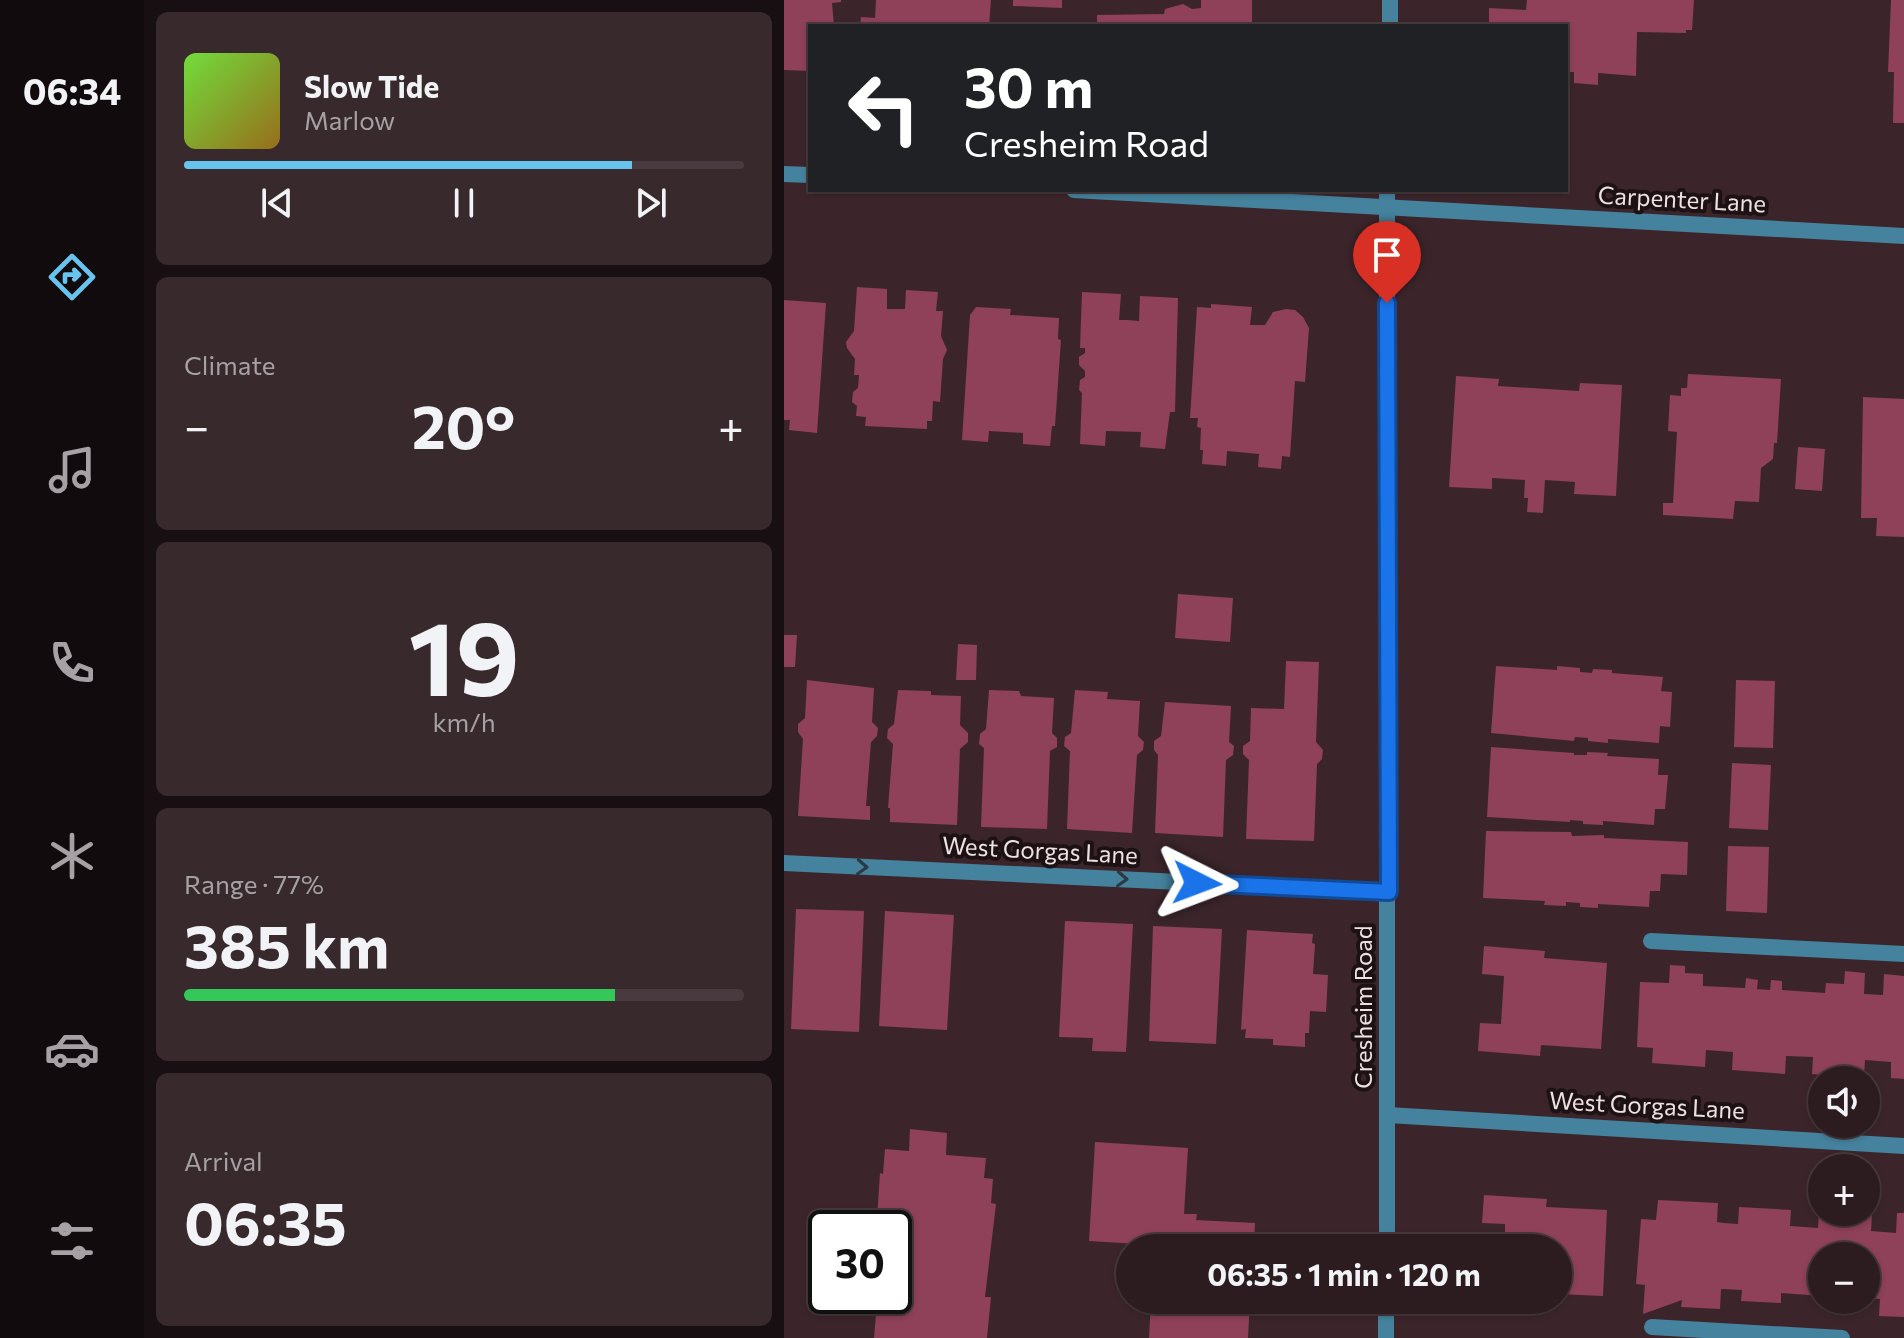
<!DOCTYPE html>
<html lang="en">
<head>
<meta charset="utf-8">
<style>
  body { margin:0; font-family:Commissioner,sans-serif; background:#38292d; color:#f1f3f6; height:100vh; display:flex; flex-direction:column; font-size:30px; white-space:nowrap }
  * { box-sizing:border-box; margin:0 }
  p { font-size:26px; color:#a6a1a5 }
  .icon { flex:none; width:44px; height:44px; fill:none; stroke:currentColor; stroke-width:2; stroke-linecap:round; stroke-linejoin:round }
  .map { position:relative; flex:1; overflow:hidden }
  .drawer { display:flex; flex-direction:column; gap:12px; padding:12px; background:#180f12; width:640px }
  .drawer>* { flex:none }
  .top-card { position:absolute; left:24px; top:24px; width:760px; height:168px; border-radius:0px; box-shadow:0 2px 6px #0004,0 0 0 2px #483a3e; background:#202124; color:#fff; overflow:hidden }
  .controls { position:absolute; left:1024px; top:1066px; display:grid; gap:16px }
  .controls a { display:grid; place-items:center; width:72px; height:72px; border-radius:50%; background:#2c1c20; box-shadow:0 2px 6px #0004,0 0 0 2px #483a3e; font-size:40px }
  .speed { position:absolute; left:24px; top:1210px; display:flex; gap:16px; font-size:40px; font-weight:700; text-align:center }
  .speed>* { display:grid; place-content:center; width:104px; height:104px; border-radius:50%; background:#2c1c20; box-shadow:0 2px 6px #0004,0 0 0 2px #483a3e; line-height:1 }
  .speed .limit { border:4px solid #111; border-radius:12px; background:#fff; color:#111 }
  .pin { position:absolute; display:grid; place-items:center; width:68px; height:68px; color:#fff; margin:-82px -34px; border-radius:50% 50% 50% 0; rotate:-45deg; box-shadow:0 0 8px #0007 }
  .pin .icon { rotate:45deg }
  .me { position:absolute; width:88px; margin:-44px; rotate:93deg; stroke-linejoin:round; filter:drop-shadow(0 0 6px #0008) }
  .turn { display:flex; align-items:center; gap:28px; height:168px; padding:0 24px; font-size:36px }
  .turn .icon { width:104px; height:104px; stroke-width:2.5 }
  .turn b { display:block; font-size:56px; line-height:68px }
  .big { font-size:60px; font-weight:700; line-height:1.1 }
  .drawer .tile { flex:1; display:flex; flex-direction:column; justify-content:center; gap:12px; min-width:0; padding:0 28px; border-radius:12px; background:#38292d }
  .drawer .dial { align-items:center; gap:0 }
  .dial b { font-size:104px; line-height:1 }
  .song { display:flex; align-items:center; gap:24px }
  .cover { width:96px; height:96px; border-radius:12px; background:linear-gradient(135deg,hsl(100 70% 55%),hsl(40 70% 35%)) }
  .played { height:8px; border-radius:4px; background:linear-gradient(90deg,#66c4ef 80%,#483a3e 80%) }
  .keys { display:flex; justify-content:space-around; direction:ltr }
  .heat { display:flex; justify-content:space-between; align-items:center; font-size:44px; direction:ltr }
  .charge { height:12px; border-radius:6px; background:linear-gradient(90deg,#34c759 77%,#483a3e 0) }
  .trip { position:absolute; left:332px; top:1234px; width:456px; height:80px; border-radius:40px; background:#2c1c20; box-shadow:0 2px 6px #0004,0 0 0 2px #483a3e; font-weight:700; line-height:80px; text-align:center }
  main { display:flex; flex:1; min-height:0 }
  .tab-bar { display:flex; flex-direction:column; width:144px; justify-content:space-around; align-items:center; background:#120b0d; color:#a6a1a5 }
  .tab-bar .icon { width:56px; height:56px }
  .tab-bar .active { color:#66c4ef }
  .tab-bar b { font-size:36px; color:#f1f3f6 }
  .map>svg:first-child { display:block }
</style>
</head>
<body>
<main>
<nav class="tab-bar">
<b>06:34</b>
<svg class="icon active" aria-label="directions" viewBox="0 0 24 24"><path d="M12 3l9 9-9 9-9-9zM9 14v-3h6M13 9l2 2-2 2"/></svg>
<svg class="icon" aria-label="music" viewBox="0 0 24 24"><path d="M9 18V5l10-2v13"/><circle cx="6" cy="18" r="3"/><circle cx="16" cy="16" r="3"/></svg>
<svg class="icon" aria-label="phone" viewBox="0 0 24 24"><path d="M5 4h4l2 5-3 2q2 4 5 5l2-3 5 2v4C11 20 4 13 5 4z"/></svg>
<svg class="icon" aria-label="climate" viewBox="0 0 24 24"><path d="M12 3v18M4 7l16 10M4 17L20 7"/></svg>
<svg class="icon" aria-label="car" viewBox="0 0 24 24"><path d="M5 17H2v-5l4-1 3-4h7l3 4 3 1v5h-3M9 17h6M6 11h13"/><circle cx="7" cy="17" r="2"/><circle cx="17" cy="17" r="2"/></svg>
<svg class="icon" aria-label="filters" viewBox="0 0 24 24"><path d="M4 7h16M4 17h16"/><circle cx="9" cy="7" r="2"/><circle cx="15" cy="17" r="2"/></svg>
</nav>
<section class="drawer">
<div class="tile">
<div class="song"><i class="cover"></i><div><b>Slow Tide</b><p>Marlow</p></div></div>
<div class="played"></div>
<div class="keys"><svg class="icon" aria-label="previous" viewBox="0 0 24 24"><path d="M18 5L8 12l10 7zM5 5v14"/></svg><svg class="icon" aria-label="pause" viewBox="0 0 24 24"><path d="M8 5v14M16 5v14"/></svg><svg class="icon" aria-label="next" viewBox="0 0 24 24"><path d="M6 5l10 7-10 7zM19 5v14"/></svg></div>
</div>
<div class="tile"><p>Climate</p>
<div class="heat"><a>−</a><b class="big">20°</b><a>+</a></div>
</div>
<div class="tile dial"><b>19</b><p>km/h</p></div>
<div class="tile"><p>Range · 77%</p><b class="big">385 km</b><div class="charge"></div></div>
<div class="tile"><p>Arrival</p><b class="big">06:35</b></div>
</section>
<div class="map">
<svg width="1120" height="1338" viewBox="0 0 1120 1338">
  <rect width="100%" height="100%" fill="#3b252b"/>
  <!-- building -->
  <g fill="#8e4159">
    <path d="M 0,0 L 57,0 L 57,2 L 48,3 L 50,26 L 26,26 L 26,71 L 0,70 Z"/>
    <path d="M 92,0 L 207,0 L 205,26 L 76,26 L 77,17 L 91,18 Z"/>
    <path d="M 229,0 L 278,0 L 278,8 L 229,6 Z"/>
    <path d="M 417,0 L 468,0 L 468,26 L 313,26 L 313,15 L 380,14 L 381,9 L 399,4 L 408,9 L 417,8 Z"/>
    <path d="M 743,0 L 910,0 L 908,30 L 902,30 L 902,33 L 853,32 L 852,76 L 814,73 L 814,85 L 790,83 L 790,72 L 782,72 L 782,26 L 705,26 L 705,8 L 742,10 Z"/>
    <path d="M 1107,0 L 1120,0 L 1120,123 L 1109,123 L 1110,72 L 1104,72 Z"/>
    <path d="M 73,287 L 103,289 L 103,309 L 121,309 L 122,290 L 154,292 L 152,311 L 159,311 L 157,336 L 163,350 L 159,359 L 156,402 L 149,401 L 148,421 L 143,421 L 143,429 L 81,426 L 82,417 L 72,416 L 73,406 L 68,402 L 69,392 L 74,388 L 75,375 L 70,375 L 71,359 L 63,348 L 62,342 L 70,331 Z"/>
    <path d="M 298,292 L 337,294 L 335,320 L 343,320 L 355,321 L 356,296 L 394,298 L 391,412 L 386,412 L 381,449 L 356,447 L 357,432 L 322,431 L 321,446 L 296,444 L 298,393 L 295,390 L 296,380 L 301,377 L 301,371 L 295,365 L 295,357 L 301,353 L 301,348 L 296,348 Z"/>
    <path d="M 0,300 L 42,303 L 33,433 L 5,430 L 6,420 L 0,420 Z"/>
    <path d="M 427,304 L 468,307 L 466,325 L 481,325 L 489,312 L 502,309 L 511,310 L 519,317 L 525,328 L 521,382 L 511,381 L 506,457 L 498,456 L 497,469 L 474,467 L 475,454 L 443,451 L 442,466 L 418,464 L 419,450 L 416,450 L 417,428 L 413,427 L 414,418 L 406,418 L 413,307 L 427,308 Z"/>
    <path d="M 192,307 L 227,309 L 226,315 L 275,318 L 274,339 L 277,340 L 271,426 L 268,426 L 266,446 L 239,444 L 239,433 L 205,431 L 204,442 L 178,440 L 186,315 Z"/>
    <path d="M 904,374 L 997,379 L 993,443 L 990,443 L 989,459 L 977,468 L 975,502 L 951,501 L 949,519 L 879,515 L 879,503 L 889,503 L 893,432 L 884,431 L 886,395 L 897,396 L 897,388 L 903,388 Z"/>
    <path d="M 672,376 L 715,379 L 714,386 L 795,391 L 796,383 L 838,385 L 832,496 L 790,494 L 791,482 L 761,480 L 759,513 L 743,512 L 744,498 L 740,498 L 741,480 L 708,478 L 708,489 L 665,487 Z"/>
    <path d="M 1079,397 L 1120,399 L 1120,537 L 1092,536 L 1093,518 L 1077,518 Z"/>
    <path d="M 1014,447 L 1041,449 L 1038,491 L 1011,489 Z"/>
    <path d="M 394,594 L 449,598 L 446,642 L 391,638 Z"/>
    <path d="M 0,635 L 13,635 L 11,667 L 0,667 Z"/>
    <path d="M 174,644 L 193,645 L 192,680 L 172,680 Z"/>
    <path d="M 502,661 L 535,662 L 532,742 L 539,750 L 538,759 L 533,764 L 530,841 L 462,839 L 465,760 L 459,754 L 459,746 L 466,741 L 467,708 L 500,709 Z"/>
    <path d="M 712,666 L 773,670 L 773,666 L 796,668 L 796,672 L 808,673 L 809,669 L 828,670 L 828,673 L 879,677 L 877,691 L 888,692 L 886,727 L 876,726 L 875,743 L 824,739 L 824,743 L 804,741 L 804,738 L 791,737 L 790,741 L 707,733 Z"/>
    <path d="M 23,680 L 90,688 L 88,722 L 94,728 L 93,736 L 87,742 L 82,806 L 86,806 L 86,820 L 14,816 L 19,739 L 14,732 L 14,724 L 21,718 Z"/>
    <path d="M 952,680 L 991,681 L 989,748 L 950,747 Z"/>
    <path d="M 114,690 L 144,691 L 147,691 L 147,695 L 177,696 L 176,725 L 184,733 L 184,742 L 176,749 L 173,825 L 106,822 L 106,808 L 104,808 L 109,744 L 103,738 L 104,729 L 110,724 Z"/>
    <path d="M 205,690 L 235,691 L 237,696 L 270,698 L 268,733 L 273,738 L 273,747 L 266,751 L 263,829 L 197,827 L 200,748 L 195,744 L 196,734 L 202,729 Z"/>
    <path d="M 291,690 L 324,692 L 323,699 L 356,701 L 354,736 L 360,742 L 359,750 L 353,755 L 348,833 L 283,829 L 286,751 L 280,746 L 281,737 L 287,733 Z"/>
    <path d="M 381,702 L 447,706 L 445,742 L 450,746 L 449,755 L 442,760 L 439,837 L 371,833 L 374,755 L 370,750 L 370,741 L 377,736 Z"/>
    <path d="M 707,747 L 790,753 L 790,755 L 803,755 L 803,752 L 824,753 L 823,756 L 875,759 L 874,775 L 884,775 L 881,809 L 871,809 L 870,825 L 819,821 L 819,825 L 799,824 L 799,821 L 786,820 L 786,822 L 703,817 Z"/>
    <path d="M 948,763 L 987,765 L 984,830 L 945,828 Z"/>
    <path d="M 702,831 L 787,832 L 788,836 L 820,835 L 820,838 L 904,842 L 903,875 L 877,874 L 876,891 L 866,891 L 865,907 L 814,904 L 814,908 L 796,907 L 796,903 L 782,902 L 782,906 L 760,905 L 761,901 L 699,898 Z"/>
    <path d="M 944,846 L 985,847 L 983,913 L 942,911 Z"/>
    <path d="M 12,909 L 80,911 L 75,1032 L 7,1029 Z"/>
    <path d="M 101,911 L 170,915 L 163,1030 L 95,1026 Z"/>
    <path d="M 281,921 L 349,924 L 342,1052 L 308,1051 L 309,1038 L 275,1037 Z"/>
    <path d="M 369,926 L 438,929 L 432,1044 L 365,1041 Z"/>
    <path d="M 463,930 L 529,934 L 528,943 L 531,944 L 529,974 L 544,975 L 542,1012 L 526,1011 L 525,1033 L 521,1033 L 521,1047 L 489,1045 L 489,1039 L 461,1038 L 462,1029 L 457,1030 Z"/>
    <path d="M 700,946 L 761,951 L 760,958 L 823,963 L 817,1049 L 757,1045 L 756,1056 L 694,1051 L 696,1023 L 717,1024 L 720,976 L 698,974 Z"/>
    <path d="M 886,965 L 901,966 L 901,973 L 919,974 L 919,986 L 961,988 L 962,978 L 974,980 L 973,989 L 986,990 L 987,980 L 998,981 L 998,990 L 1041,993 L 1042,983 L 1060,984 L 1061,971 L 1081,973 L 1080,994 L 1099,995 L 1100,974 L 1120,976 L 1120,1079 L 1107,1078 L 1107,1062 L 1081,1060 L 1080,1078 L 1028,1074 L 1029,1057 L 1002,1056 L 1001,1074 L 948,1070 L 949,1052 L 922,1050 L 921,1067 L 868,1063 L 869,1048 L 853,1047 L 856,982 L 885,983 Z"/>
    <path d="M 126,1129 L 163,1133 L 162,1155 L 202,1158 L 200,1178 L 209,1179 L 207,1203 L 212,1204 L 201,1297 L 207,1297 L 203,1338 L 90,1338 L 92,1314 L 87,1313 L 88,1296 L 110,1296 L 110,1228 L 97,1228 L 98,1220 L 93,1219 L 96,1173 L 99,1174 L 101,1149 L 125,1151 Z"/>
    <path d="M 311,1142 L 404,1148 L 400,1214 L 413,1214 L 412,1220 L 471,1223 L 470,1248 L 370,1248 L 371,1245 L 305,1241 Z"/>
    <path d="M 700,1195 L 763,1199 L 762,1207 L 823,1210 L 819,1296 L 774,1294 L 774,1248 L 721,1248 L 721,1224 L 698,1223 Z"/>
    <path d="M 874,1200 L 934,1203 L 933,1222 L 940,1223 L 954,1224 L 955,1207 L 1007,1210 L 1006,1226 L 1034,1228 L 1035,1210 L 1088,1214 L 1087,1231 L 1112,1233 L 1113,1213 L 1120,1213 L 1120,1317 L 1095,1316 L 1096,1299 L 1082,1298 L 1082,1256 L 1038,1256 L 1038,1296 L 997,1293 L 997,1303 L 957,1301 L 958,1290 L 937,1289 L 936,1309 L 897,1307 L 898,1300 L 859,1314 L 861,1285 L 852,1284 L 857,1219 L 872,1220 Z"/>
    <path d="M 367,1300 L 466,1300 L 464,1338 L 365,1338 Z"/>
  </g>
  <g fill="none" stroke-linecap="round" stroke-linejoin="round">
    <!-- service -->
    <g stroke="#45829d" stroke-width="16">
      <path d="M 867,941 L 1120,954"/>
      <path d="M 868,1327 L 1058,1338"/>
    </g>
    <!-- minor -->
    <g stroke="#45829d" stroke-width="16">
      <path d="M 606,26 L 606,0"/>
      <path d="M 0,174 L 26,175"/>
      <path d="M 290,190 L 1120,236"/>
      <path d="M 0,863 L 605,892"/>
      <path d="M 604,1115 L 1120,1146"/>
      <path d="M 603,1248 L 603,190"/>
      <path d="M 602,1338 L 602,1300"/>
    </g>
  </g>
  <!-- one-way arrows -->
  <defs><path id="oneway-chevron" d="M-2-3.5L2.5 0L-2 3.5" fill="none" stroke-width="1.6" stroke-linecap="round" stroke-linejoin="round" transform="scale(2)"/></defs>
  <g stroke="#2a3944">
    <use href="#oneway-chevron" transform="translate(78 867) rotate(3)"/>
    <use href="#oneway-chevron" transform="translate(338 879) rotate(3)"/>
  </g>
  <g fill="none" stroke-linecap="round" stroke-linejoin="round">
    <defs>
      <path id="route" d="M 413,883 L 605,892 L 603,303"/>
    </defs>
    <!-- route casing -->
    <use href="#route" stroke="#114b97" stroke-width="20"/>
    <!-- route -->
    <use href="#route" stroke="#1a73e8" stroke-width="14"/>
  </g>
  <g text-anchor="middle" stroke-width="8" stroke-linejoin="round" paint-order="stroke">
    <!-- street labels -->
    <g font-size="24" fill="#efe0e3" stroke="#1c1214">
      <text transform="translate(898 200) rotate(3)" y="8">Carpenter Lane</text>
      <text transform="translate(256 851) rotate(3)" y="8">West Gorgas Lane</text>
      <text transform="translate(580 1007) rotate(-90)" y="8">Cresheim Road</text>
      <text transform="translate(863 1106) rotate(3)" y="8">West Gorgas Lane</text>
    </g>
  </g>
</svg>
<div class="controls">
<a><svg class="icon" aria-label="sound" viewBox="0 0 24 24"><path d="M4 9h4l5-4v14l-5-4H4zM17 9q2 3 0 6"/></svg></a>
<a>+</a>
<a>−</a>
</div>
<div class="speed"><div class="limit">30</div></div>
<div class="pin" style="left:603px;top:303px;background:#d93025"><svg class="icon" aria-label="arrive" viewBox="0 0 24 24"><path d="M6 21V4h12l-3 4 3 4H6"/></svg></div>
<svg class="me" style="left:413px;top:883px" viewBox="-20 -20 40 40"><path d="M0-17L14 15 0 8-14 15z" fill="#1a73e8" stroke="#fff" stroke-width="4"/></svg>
<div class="trip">06:35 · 1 min · 120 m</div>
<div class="top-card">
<div class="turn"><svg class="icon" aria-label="left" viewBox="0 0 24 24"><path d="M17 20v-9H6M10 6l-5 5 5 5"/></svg><div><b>30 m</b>Cresheim Road</div></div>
</div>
</div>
</main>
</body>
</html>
